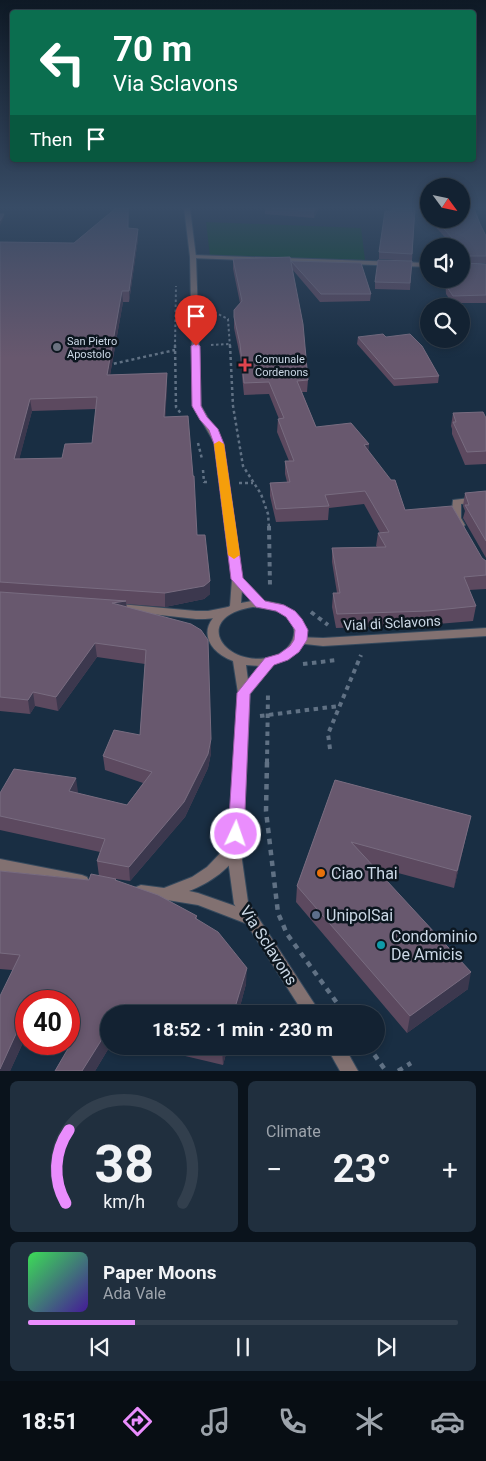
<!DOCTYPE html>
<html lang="en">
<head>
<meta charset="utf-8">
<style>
  body { margin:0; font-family:Roboto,sans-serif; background:#202f3e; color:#f1f3f6; height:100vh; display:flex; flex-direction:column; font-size:19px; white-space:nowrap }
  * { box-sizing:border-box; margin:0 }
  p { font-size:16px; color:#9da4ac }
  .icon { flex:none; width:28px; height:28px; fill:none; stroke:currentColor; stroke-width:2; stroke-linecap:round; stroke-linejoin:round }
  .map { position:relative; height:1071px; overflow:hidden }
  .sheet { display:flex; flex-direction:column; gap:10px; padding:10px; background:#0a131c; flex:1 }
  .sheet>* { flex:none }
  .top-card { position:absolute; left:10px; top:10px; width:466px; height:152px; border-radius:5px; box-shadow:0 2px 8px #0003,0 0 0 1px #323f4d; background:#0b6e4f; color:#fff; overflow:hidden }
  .needle { width:32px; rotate:123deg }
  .controls { position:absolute; left:420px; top:178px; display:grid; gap:10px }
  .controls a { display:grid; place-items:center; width:50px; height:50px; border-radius:50%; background:#132232; box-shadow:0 2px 8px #0003,0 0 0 1px #323f4d; font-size:25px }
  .speed { position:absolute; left:15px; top:990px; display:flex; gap:10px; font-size:25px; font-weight:700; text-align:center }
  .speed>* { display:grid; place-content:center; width:65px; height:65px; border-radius:50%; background:#132232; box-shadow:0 2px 8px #0003,0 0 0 1px #323f4d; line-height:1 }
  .speed .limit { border:8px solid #d22; background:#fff; color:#111 }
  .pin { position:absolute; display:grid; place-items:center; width:42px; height:42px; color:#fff; margin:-51px -21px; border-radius:50% 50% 50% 0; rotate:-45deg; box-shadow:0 0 5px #0007 }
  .pin .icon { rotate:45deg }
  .me { position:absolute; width:55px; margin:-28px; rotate:3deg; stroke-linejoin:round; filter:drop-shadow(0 0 4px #0008) }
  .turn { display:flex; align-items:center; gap:18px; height:105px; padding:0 20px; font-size:22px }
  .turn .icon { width:65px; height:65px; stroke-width:2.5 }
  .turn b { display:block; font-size:35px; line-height:42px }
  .then { display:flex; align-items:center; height:48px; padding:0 20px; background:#0003; gap:10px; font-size:19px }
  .big { font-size:38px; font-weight:700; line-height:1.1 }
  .sheet .card { flex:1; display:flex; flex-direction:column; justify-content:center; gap:8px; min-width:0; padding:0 18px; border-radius:8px; background:#202f3e }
  .sheet .dial { align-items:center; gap:0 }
  .dial svg { height:130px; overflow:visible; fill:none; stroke:#323f4d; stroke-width:7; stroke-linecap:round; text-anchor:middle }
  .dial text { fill:#f1f3f6; stroke:none }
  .song { display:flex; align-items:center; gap:15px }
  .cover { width:60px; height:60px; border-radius:8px; background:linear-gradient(135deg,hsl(130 70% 55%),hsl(260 70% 35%)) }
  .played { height:5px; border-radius:2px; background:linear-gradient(90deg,#ea8dfd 25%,#323f4d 25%) }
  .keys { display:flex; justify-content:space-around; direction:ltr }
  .heat { display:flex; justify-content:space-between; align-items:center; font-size:28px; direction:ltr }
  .sheet .tiles { flex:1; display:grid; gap:10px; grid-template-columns:1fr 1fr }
  .card:last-child { grid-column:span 2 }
  .trip { position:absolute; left:100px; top:1005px; width:285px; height:50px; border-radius:25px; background:#132232; box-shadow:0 2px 8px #0003,0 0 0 1px #323f4d; font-weight:700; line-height:50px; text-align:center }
  .dock { display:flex; height:80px; justify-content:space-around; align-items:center; background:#080e14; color:#9da4ac }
  .dock .icon { width:35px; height:35px }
  .dock .active { color:#ea8dfd }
  .dock b { font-size:22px; color:#f1f3f6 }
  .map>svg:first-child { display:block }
</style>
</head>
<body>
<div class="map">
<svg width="486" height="1071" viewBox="0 0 486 1071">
  <rect width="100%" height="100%" fill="#192e43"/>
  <!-- green -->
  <path fill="#074426" d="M 206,222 L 361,228 L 365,260 L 210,256 Z"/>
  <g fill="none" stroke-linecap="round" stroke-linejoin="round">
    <defs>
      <g id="minor">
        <path d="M 193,255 L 429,263 L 429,267 L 191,258 L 190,257 Z"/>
        <path d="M 486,496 L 486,502 L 461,504 L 461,518 L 465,525 L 463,527 L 457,527 L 451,518 L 453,500 Z"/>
        <path d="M 120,604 L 196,611 L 208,611 L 228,607 L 233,611 C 225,619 207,619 196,619 L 116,610 L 115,608 Z"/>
        <path d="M 486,628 L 486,636 L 323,646 L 296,643 L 294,640 L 296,637 L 323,638 Z"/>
        <path d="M 235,841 L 240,843 L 242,847 C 232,868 210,883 189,891 L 198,893 L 255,913 L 257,918 L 255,923 L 250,925 L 198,905 L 136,895 L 134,891 L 136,887 L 141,885 L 164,888 L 192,877 L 207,867 L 230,843 Z"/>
        <path d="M 0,859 L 82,875 L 87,877 L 89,881 L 87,885 L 82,887 L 0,871 Z"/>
      </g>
      <g id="tertiary">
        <path d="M 184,208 L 190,208 L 196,257 L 201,406 L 223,444 L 242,578 L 264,601 L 280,604 L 291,610 L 301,621 L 305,630 L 303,644 L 296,653 L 289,659 L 274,664 L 250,694 L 242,860 L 248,902 L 321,1014 L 304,1014 L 234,904 L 228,860 L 238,693 L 233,661 C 202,649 197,621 230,606 L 232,579 L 215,444 L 193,406 L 190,257 ZM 242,590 L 252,601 L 241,603 ZM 253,607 C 263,608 274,609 283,614 C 304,628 292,651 272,657 C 224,669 190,617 253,607 ZM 246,665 L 259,666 L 248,680 Z"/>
        <path d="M 326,1046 L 344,1046 L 358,1071 L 340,1071 Z"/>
      </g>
    </defs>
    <!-- minor casing -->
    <use href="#minor" stroke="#35495d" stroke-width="2"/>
    <!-- tertiary casing -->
    <use href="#tertiary" stroke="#35495d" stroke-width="2"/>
    <!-- path-far3 -->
    <g stroke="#607184" stroke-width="2" stroke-dasharray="2.5 2.5" stroke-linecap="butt">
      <path d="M 210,310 L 228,319 L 230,347"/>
      <path d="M 211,345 L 229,344"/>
      <path d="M 175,347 L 176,286"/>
    </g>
    <!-- path-far2 -->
    <g stroke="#607184" stroke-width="2.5" stroke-dasharray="3 3" stroke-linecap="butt">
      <path d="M 175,345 L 176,407 L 182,415"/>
      <path d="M 230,345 L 233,406 L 243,466 L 261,494 L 268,514 L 269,527"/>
      <path d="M 108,365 L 175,350"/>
      <path d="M 198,443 L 202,459"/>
      <path d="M 203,470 L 204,482 L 208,482"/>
      <path d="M 239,483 L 253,483"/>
    </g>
    <!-- path-far1 -->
    <g stroke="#607184" stroke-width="4" stroke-dasharray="4.5 4.5" stroke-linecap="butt">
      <path d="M 269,526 L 270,587"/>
      <path d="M 311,612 L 328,625"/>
      <path d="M 303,664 L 337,660"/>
      <path d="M 260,716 L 339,706"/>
      <path d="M 330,749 L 328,734 L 361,655"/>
      <path d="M 267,763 L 268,692"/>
    </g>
    <!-- path -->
    <g stroke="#607184" stroke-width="4.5" stroke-dasharray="5.5 5.5" stroke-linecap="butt">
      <path d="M 267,762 L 266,811 L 278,913 L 287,934 L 345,1014"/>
      <path d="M 368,1046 L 386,1071"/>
      <path d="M 398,1071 L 411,1063"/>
    </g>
    <!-- minor -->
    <use href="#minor" fill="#827171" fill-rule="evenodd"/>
    <!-- tertiary -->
    <use href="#tertiary" fill="#827171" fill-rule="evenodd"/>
  </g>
  <!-- wall -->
  <g fill="#5c495f" fill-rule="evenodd">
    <path d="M 116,208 L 129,208 L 128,228 L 138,229 L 138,239 L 129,302 L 123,302 L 110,375 L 167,373 L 167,385 L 165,417 L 197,535 L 210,581 L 210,594 L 204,599 L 165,607 L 126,604 L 127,607 L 211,753 L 208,768 L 185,817 L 130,881 L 116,879 L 116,881 L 197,916 L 197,919 L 246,984 L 238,1014 L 109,1014 L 109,1046 L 110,1046 L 95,1071 L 55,1071 L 74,1039 L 69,1037 L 69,1001 L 26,1001 L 26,1036 L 10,1071 L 0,1071 L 12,970 L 0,969 L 0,871 L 89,880 L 99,876 L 97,861 L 100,852 L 0,830 L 0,793 L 78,792 L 77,793 L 127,805 L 143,783 L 105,770 L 103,756 L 140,735 L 145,664 L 97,657 L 58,711 L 35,706 L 30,714 L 0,711 L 0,242 L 74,243 ZM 96,409 L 92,443 L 62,458 L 19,459 L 32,411 Z"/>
    <path d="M 265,208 L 319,208 L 314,218 L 265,214 Z"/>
    <path d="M 389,208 L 415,208 L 412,261 L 379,259 L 379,252 L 391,211 Z"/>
    <path d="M 418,208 L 429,208 L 429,219 L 461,219 L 480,224 L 486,236 L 486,263 L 462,263 L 486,264 L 486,303 L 452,303 L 446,294 L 445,279 L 461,279 L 461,246 L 453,246 Z"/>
    <path d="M 233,259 L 291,263 L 291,261 L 371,294 L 370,301 L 320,302 L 292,269 L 308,380 L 307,392 L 302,392 L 316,427 L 369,444 L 368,451 L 405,510 L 486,561 L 486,589 L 469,590 L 476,606 L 473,621 L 426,625 L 336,628 L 332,607 L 333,593 L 337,593 L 332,562 L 332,548 L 377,547 L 376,546 L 378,533 L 380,533 L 364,504 L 329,508 L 328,520 L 276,522 L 270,496 L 270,483 L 287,482 L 285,474 L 285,461 L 289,461 L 277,432 L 278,419 L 279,419 L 269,394 L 244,395 L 240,356 L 234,328 L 234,310 L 240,303 L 233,269 Z"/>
    <path d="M 412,261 L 410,290 L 375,289 L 375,282 Z"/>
    <path d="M 358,337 L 386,337 L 439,376 L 438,383 L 394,386 L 357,344 Z"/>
    <path d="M 453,413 L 486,418 L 486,464 L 465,465 L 452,434 L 452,429 L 451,426 Z"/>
    <path d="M 486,491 L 486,558 L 463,518 L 465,511 L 463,506 L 465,493 Z"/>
    <path d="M 335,780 L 471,816 L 467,832 L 454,888 L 372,866 L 468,989 L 407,1033 L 296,902 L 297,886 Z"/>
    <path d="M 177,1046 L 228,1046 L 223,1065 L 181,1055 L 180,1048 Z"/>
  </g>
  <!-- shaded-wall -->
  <g fill="#3c384e">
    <path d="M 316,208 L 319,208 L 314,218 L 314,211 Z"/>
    <path d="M 4,214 L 4,217 L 0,226 L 0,221 Z"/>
    <path d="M 138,229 L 138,239 L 129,302 L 129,291 Z"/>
    <path d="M 122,291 L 123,302 L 108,386 L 107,375 Z"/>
    <path d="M 167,373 L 167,385 L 165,429 L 164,417 Z"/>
    <path d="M 30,399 L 32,411 L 16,472 L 14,459 Z"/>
    <path d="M 369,444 L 368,456 L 364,445 Z"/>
    <path d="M 210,581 L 210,594 L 204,599 L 165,607 L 165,593 Z"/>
    <path d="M 126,601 L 127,614 L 112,603 Z"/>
    <path d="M 95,643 L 97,657 L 58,711 L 56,697 Z"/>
    <path d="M 33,692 L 35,706 L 30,714 L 28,700 Z"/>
    <path d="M 211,739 L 211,753 L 208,768 L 185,817 L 130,881 L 129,867 Z"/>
    <path d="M 76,778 L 78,792 L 71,805 L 69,791 Z"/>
    <path d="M 471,816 L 467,832 L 454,888 L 457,871 Z"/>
    <path d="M 247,968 L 246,984 L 238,1014 L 233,1014 Z"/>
    <path d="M 471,972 L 468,989 L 407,1033 L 410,1016 Z"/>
    <path d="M 124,1004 L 125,1014 L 118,1014 Z"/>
    <path d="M 26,1012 L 26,1036 L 10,1071 L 0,1071 L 0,1069 Z"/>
    <path d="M 109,1028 L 109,1046 L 110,1046 L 95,1071 L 82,1071 Z"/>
    <path d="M 223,1046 L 228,1046 L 223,1065 L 222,1049 Z"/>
  </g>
  <!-- building -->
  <g fill="#68586e" stroke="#786c80" fill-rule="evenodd">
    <path d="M 116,208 L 128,208 L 128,228 L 138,229 L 129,291 L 122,291 L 107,375 L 167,373 L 164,417 L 188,416 L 193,476 L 194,476 L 197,535 L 205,535 L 210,581 L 204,586 L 165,593 L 0,582 L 0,242 L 74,243 ZM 97,397 L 92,443 L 65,444 L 62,458 L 14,459 L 30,399 Z"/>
    <path d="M 271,208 L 316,208 L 314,211 Z"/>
    <path d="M 393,208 L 415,208 L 412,254 L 379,252 L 385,211 L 395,211 Z"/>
    <path d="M 425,208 L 429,208 L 429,212 Z"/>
    <path d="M 461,208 L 474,208 L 480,224 L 486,236 L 486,256 L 461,256 L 461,246 L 455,246 L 454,240 L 435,219 L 461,219 Z"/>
    <path d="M 0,214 L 4,214 L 0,221 Z"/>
    <path d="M 290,257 L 303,324 L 308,380 L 297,381 L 316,427 L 351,423 L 369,444 L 364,445 L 391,480 L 395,480 L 405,510 L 452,506 L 482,558 L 486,561 L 486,575 L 464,577 L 476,606 L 428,611 L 337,614 L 333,593 L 340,593 L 332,548 L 386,547 L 378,533 L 389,532 L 365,491 L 325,495 L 329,506 L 276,509 L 270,483 L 290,482 L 285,461 L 294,461 L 278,419 L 284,418 L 269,382 L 244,383 L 240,344 L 234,317 L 234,310 L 242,301 L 233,259 Z"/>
    <path d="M 378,260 L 412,261 L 410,283 L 375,282 Z"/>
    <path d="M 461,260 L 462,263 L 486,264 L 486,295 L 453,296 L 447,287 L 446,279 L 461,279 Z"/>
    <path d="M 291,261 L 361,263 L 371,294 L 321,294 Z"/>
    <path d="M 383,334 L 386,337 L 410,334 L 422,346 L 439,376 L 394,379 L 358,337 Z"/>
    <path d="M 483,412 L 486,418 L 486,451 L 467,452 L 453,422 L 456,422 L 453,413 Z"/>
    <path d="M 486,491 L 486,541 L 465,505 L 469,505 L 465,493 Z"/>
    <path d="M 0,592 L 126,601 L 112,603 L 191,624 L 201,630 L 208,640 L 211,739 L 208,754 L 184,802 L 129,867 L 97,861 L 105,839 L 0,816 L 0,793 L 14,769 L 76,778 L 69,791 L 127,805 L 152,772 L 103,756 L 114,730 L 140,735 L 146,650 L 95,643 L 56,697 L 33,692 L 28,700 L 0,697 Z"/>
    <path d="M 335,780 L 471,816 L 457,871 L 351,842 L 471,972 L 410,1016 L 297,886 Z"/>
    <path d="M 0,871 L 89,880 L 91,874 L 116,879 L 115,880 L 158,895 L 197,916 L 195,918 L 218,932 L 247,968 L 233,1014 L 144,1014 L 124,1004 L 118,1014 L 109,1014 L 109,1028 L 82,1071 L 55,1071 L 80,1028 L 69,1022 L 69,1001 L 26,1001 L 26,1012 L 0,1069 L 0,996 L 20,955 L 0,953 Z"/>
    <path d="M 210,1046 L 223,1046 L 222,1049 Z"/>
  </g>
  <!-- sky -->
  <linearGradient id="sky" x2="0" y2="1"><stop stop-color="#0e1925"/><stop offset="0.58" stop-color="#384c66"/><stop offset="1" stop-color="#384c66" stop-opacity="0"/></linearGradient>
  <rect width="486" height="358" fill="url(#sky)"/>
  <!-- route -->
  <path fill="#ea8dfd" stroke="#985ca4" d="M 196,343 L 200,346 L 201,406 L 207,417 L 218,429 L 224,444 L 243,578 L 265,601 L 284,605 L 295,611 L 302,619 L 308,630 L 307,640 L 299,652 L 288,660 L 274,665 L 250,694 L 244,834 L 241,839 L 236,840 L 230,839 L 228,834 L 237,693 L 265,658 L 279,654 L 290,646 L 294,640 L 295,630 L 286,617 L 276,611 L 256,607 L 231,579 L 214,444 L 209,430 L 200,420 L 192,406 L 191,346 Z"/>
  <!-- slow -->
  <path fill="#f59e0b" d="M 219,441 L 224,444 L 240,555 L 234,559 L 228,555 L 214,444 Z"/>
  <!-- markers -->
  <circle fill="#6b7280" stroke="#0c161f" stroke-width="2" cx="57" cy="347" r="5"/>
  <path fill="#e0444e" stroke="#0c161f" stroke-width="2" d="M242.5 357.5h5v5h5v5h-5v5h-5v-5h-5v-5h5z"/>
  <circle fill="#e8710a" stroke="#0c161f" stroke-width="2" cx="321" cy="873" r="5"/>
  <circle fill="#5c6f8a" stroke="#0c161f" stroke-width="2" cx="316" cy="915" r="5"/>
  <circle fill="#0f9aa8" stroke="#0c161f" stroke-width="2" cx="381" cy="945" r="5"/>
  <g text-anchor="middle" stroke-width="5" stroke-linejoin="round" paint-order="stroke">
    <!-- far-poi labels -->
    <g font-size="11" fill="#cbd8e6" stroke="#0c161f" text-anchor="start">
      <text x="67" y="345">San Pietro<tspan x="67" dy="13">Apostolo</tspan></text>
      <text x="255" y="363">Comunale<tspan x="255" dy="13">Cordenons</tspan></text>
    </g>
    <!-- street labels -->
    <g font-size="14" fill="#cbd8e6" stroke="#0c161f">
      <text transform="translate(392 623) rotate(-3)" y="5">Vial di Sclavons</text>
    </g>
    <!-- near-poi labels -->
    <g font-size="16" fill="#cbd8e6" stroke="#0c161f" text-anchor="start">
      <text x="331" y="879">Ciao Thai</text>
      <text x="326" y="921">UnipolSai</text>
      <text x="391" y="942">Condominio<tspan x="391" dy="18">De Amicis</tspan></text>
    </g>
    <!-- near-street labels -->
    <g font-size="16" fill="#cbd8e6" stroke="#0c161f">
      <text transform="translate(269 945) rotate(57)" y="6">Via Sclavons</text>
    </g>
  </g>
</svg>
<div class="controls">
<a><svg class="needle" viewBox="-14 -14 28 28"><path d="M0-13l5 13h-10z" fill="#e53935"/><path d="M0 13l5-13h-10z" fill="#9da4ac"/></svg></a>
<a><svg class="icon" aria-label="sound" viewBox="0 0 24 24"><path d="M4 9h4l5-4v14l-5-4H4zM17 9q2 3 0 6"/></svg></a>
<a><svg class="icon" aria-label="search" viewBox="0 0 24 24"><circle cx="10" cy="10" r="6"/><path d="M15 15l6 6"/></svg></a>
</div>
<div class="speed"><div class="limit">40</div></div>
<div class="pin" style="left:196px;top:346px;background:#d93025"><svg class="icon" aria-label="arrive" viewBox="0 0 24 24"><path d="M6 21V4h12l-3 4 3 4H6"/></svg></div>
<svg class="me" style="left:236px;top:834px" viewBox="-20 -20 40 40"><circle r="17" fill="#ea8dfd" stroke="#fff" stroke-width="3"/><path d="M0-11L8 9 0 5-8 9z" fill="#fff"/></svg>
<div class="trip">18:52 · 1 min · 230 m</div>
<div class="top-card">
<div class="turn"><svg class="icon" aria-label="left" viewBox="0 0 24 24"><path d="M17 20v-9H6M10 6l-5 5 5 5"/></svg><div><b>70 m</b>Via Sclavons</div></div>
<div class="then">Then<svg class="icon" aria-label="arrive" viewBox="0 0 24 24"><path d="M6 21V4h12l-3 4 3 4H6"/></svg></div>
</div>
</div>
<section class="sheet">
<div class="tiles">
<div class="card dial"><svg viewBox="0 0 100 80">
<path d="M14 69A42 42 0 1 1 86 69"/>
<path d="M14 69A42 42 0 0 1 16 24" stroke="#ea8dfd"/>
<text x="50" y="56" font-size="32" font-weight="700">38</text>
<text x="50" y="72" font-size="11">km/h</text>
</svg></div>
<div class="card"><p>Climate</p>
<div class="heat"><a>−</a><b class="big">23°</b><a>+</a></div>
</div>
<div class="card">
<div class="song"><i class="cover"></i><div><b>Paper Moons</b><p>Ada Vale</p></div></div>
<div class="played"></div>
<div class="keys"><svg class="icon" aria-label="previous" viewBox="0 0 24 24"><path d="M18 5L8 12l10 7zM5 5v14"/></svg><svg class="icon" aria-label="pause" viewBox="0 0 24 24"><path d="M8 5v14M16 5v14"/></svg><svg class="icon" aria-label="next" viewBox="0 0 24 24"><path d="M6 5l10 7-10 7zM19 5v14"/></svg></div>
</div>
</div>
</section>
<nav class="dock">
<b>18:51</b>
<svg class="icon active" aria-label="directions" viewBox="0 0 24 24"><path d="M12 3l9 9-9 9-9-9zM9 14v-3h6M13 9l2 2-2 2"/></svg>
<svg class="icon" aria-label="music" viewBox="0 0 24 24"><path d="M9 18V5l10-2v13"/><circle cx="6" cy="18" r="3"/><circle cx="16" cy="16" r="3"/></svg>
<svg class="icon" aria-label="phone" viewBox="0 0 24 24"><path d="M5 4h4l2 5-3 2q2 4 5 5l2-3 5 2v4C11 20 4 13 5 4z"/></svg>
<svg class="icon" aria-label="climate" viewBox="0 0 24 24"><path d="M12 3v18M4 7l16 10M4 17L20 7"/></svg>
<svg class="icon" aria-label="car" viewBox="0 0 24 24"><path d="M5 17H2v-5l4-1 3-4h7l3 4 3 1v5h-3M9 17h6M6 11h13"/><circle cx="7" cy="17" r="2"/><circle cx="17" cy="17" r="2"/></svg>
</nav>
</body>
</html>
